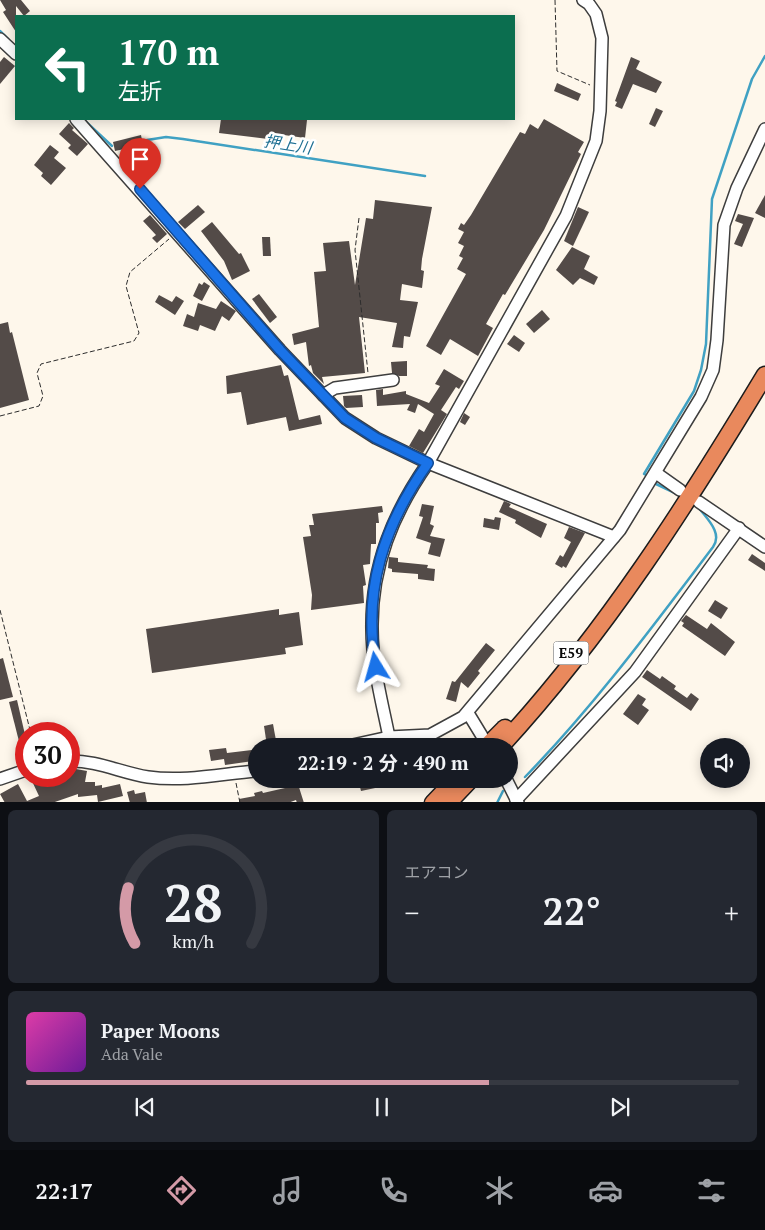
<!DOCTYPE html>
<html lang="ja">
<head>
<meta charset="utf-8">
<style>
  body { margin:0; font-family:"PT Serif","Noto Sans JP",serif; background:#242831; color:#f1f3f6; height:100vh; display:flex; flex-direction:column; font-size:19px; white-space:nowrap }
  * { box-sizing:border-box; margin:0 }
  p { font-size:16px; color:#9ea1a6 }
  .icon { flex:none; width:28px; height:28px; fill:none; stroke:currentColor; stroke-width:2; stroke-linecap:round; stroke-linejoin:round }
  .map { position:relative; height:802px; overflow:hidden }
  .details { display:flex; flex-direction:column; gap:8px; padding:8px; background:#0d0f14; flex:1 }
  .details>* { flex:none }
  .guide { position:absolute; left:15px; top:15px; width:500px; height:105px; border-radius:0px; box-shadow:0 2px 12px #0003; background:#0b6e4f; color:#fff; overflow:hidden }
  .buttons { position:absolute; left:700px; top:738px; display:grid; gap:10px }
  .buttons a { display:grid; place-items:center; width:50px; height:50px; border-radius:50%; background:#171b24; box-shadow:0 2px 12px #0003; font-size:25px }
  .speed { position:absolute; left:15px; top:722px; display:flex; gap:10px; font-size:25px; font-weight:700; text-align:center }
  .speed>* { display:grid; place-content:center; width:65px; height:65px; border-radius:50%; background:#171b24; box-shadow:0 2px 12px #0003; line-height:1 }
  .speed .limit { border:8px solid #d22; background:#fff; color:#111 }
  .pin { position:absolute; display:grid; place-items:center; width:42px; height:42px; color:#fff; margin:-51px -21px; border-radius:50% 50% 50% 0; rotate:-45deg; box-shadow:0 0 5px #0007 }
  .pin .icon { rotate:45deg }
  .me { position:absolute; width:55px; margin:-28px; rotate:352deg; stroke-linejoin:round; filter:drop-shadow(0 0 4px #0008) }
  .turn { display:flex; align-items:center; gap:18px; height:105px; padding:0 20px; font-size:22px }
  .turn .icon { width:65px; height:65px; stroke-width:2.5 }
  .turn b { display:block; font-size:35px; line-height:42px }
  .big { font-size:38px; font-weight:700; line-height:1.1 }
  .details .card { flex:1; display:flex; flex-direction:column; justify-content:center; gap:8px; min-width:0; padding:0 18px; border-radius:8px; background:#242831 }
  .details .dial { align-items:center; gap:0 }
  .dial svg { height:130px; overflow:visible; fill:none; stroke:#363941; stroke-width:7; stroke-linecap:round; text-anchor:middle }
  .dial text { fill:#f1f3f6; stroke:none }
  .song { display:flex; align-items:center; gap:15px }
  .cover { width:60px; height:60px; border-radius:8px; background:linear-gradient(135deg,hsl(320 70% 55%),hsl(280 70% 35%)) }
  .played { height:5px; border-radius:2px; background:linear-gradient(90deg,#d49aa7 65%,#363941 65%) }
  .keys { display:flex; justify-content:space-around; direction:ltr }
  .heat { display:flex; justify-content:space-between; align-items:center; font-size:28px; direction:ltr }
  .details .tiles { flex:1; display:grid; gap:8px; grid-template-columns:1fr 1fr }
  .card:last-child { grid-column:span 2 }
  .trip { position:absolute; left:248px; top:738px; width:270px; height:50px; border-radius:25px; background:#171b24; box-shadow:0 2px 12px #0003; font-weight:700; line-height:50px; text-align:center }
  .menu { display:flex; height:80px; justify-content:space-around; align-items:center; background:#090b0e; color:#9ea1a6 }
  .menu .icon { width:35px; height:35px }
  .menu .current { color:#d49aa7 }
  .menu b { font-size:22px; color:#f1f3f6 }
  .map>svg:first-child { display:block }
</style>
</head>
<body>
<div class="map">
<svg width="765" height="803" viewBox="0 0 765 803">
  <rect width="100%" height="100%" fill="#fef7eb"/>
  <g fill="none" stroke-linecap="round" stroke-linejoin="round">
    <!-- stream -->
    <g stroke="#40a1c3" stroke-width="2.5">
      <path d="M 0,31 L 8,39"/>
      <path d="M 83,119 L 112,146"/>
      <path d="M 147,140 L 166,137 L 183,139 L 425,176"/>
      <path d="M 646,475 L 644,474 L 694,391 L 701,370 L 706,344 L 712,199 L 752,79 L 765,56"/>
      <path d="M 656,484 L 675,493"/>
      <path d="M 525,777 C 594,706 653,626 713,547 C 723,533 707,519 699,508"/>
      <path d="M 497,803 L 503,791"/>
    </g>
  </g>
  <!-- building -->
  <g fill="#534b48">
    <path d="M 0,0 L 21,0 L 30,11 L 24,16 L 16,6 L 16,32 L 3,12 L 6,10 Z"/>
    <path d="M 4,57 L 15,66 L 0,84 L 0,62 Z"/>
    <path d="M 631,57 L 640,61 L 636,69 L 662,82 L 656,93 L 633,84 L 622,109 L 615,106 L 617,102 L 615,101 Z"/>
    <path d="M 557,83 L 581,94 L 578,101 L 554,91 Z"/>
    <path d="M 656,108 L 663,111 L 655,127 L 649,124 Z"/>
    <path d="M 221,119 L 299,119 L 307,120 L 305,138 L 277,134 L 276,140 L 219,133 Z"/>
    <path d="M 544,119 L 584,142 L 578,152 L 581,154 L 544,230 L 505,295 L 503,294 L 486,324 L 493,328 L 478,356 L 450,339 L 441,355 L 426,346 L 466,274 L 457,269 L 463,258 L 459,256 L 464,246 L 458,243 L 464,232 L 458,229 L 461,223 L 464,225 L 471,215 L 520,132 L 525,134 L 530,124 L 538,129 Z"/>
    <path d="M 69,123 L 74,128 L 72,130 L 88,144 L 77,156 L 68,148 L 71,145 L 59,134 Z"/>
    <path d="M 141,135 L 143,145 L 115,151 L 113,142 Z"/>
    <path d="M 50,145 L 59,152 L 54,158 L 66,168 L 51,185 L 41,176 L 43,173 L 34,165 Z"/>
    <path d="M 146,151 L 155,164 L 148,169 L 151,172 L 142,178 L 128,163 Z"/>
    <path d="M 765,195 L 765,218 L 755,213 Z"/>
    <path d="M 375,200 L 432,207 L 422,259 L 421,270 L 424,271 L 422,288 L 402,284 L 400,300 L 418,302 L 410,337 L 404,336 L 403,348 L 392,347 L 397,323 L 359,317 L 365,373 L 322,377 L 324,384 L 313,373 L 311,365 L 309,366 L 306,342 L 294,345 L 292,334 L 319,327 L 314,272 L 326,271 L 323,243 L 349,241 L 355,285 L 366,218 L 373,219 Z"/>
    <path d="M 198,205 L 205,212 L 185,229 L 178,222 Z"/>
    <path d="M 578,207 L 589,212 L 573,246 L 564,241 Z"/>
    <path d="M 738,214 L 754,218 L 742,247 L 734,244 L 743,224 L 735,221 Z"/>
    <path d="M 150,215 L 167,234 L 157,243 L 152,238 L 156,235 L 143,221 Z"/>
    <path d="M 212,222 L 239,254 L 241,253 L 250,271 L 232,280 L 224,261 L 201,231 Z"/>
    <path d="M 262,237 L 270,237 L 271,256 L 263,256 Z"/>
    <path d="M 572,247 L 590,256 L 584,269 L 598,277 L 594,285 L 580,278 L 573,285 L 556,270 Z"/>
    <path d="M 204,282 L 210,286 L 202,301 L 193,296 L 199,283 L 202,285 Z"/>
    <path d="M 259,294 L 277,317 L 270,323 L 252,299 Z"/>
    <path d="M 159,295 L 172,302 L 176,296 L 184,301 L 175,315 L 155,302 Z"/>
    <path d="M 221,301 L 236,311 L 229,321 L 222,316 L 215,331 L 200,325 L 198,331 L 183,326 L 187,314 L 194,317 L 198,303 L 216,309 Z"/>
    <path d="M 542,310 L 550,319 L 534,333 L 526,324 Z"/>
    <path d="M 8,322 L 10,333 L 12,332 L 29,400 L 0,408 L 0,324 Z"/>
    <path d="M 514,335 L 525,343 L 519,352 L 507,344 Z"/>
    <path d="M 407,361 L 407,376 L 399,376 L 392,373 L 391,362 Z"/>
    <path d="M 281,365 L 284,376 L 288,375 L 299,420 L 320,415 L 322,424 L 289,431 L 286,417 L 247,425 L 241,392 L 227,394 L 226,376 Z"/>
    <path d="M 444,369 L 464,381 L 459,389 L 456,387 L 441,410 L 447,414 L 423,453 L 409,446 L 419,429 L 424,432 L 434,414 L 418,404 L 415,413 L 407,410 L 410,404 L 377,406 L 376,390 L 383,389 L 383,395 L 406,391 L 406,394 L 429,403 L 440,386 L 435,384 Z"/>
    <path d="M 362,395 L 363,407 L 346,408 L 344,406 L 343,396 Z"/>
    <path d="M 464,413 L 470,417 L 465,425 L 460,422 Z"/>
    <path d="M 504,501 L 511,504 L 509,507 L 547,524 L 541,538 L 515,523 L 516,520 L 499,512 Z"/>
    <path d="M 422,504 L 434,506 L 430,524 L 434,526 L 430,536 L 445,539 L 440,557 L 428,554 L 431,543 L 416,538 L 423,517 L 419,516 Z"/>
    <path d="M 382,506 L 383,512 L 378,513 L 379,523 L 376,523 L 376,544 L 371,544 L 370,564 L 363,565 L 366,585 L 363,586 L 364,603 L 311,610 L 312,595 L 303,537 L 311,536 L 309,525 L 314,525 L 312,514 Z"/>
    <path d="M 495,517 L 501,518 L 499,530 L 483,527 L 484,518 L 494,520 Z"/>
    <path d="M 569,527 L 585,533 L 566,568 L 563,566 L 562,568 L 555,564 L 560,555 L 563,557 L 571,542 L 564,538 Z"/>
    <path d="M 752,554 L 765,563 L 765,571 L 748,560 Z"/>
    <path d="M 389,557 L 398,558 L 398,562 L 428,565 L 427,568 L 435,569 L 434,581 L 418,579 L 418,574 L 392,572 L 392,569 L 388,568 Z"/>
    <path d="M 715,600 L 728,608 L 721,619 L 708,611 Z"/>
    <path d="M 279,609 L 279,615 L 299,612 L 303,645 L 285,648 L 286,654 L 152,673 L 146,629 Z"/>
    <path d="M 686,615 L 707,629 L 711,623 L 735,642 L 725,656 L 682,626 L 684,623 L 681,621 Z"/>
    <path d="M 486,643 L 495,650 L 478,671 L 480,673 L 468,688 L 461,682 L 456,702 L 446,699 L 452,681 L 455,682 Z"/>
    <path d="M 3,658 L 13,697 L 0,700 L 0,659 Z"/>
    <path d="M 647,670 L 660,679 L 662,676 L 676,686 L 674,689 L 687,698 L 691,693 L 699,699 L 691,711 L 642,677 Z"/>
    <path d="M 638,694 L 646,699 L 642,705 L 649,710 L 638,725 L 623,714 Z"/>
    <path d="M 17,700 L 26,739 L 26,757 L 23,757 L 9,702 Z"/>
    <path d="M 273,724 L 277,746 L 267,746 L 264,726 Z"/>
    <path d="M 226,748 L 227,753 L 252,750 L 253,761 L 225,765 L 224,759 L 211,761 L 209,750 Z"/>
    <path d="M 76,769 L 87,771 L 85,782 L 95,782 L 95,786 L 102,785 L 102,788 L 120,784 L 123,796 L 98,802 L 97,795 L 78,797 L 78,794 L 52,803 L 5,803 L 0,794 L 18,784 L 27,801 L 39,796 L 31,779 L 40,776 L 42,781 L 69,776 L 69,770 Z"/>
    <path d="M 358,779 L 378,779 L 380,787 L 361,791 Z"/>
    <path d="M 297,781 L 304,803 L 297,803 L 296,800 L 288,803 L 239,803 L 239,799 L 255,796 L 254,793 L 262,791 L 263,793 L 285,788 L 284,785 Z"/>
    <path d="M 134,790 L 135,794 L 145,792 L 147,803 L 130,803 L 127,792 Z"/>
  </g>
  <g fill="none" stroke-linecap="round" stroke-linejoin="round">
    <defs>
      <g id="minor">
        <path d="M 0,39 L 16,54"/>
        <path d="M 76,119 L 280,350 L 345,418 L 376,438 L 428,463 L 614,537"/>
        <path d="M 323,395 L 335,388 L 393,380"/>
        <path d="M 656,473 L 680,490"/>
        <path d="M 699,502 L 765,547"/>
        <path d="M 468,713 L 482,736"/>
        <path d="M 389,737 C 382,702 372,665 372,629 C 371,566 393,513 428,463 L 566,216 L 596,141 L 600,111 L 602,38 L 596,14 L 589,4 L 583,0"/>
        <path d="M 348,746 L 389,737 L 430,735 L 463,717 L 620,530 L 701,397 L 713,370 L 717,340 L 724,225 L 737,188 L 765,129"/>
        <path d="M 69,761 C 96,760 122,773 148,777 C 184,782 221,774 256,771"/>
        <path d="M 0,779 L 26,770"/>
        <path d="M 506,779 L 518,803"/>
        <path d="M 516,800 L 635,672 L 739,528"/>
      </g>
      <g id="highway">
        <path d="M 487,746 L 505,728"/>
        <path d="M 501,746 C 605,633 686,506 765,375"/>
        <path d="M 452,799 L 471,779"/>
        <path d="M 433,803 L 456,779"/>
      </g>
    </defs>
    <!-- minor casing -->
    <use href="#minor" stroke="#3e3e3e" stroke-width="14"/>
    <!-- highway casing -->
    <use href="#highway" stroke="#1c1c1c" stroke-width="19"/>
    <!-- path -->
    <g stroke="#2d2d2d" stroke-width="1" stroke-dasharray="5 2.5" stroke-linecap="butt">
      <path d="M 555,0 L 557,71 L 590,85"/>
      <path d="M 359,218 L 355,250 L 368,373"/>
      <path d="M 0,416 L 39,406 L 43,396 L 37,373 L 41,364 L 134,341 L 139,333 L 126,286 L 130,272 L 169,239"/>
      <path d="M 0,610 L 31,734"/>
      <path d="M 236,783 L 240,803"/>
    </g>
    <!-- minor -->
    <use href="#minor" stroke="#fff" stroke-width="11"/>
    <!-- highway -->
    <use href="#highway" stroke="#e9895d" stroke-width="16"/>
  </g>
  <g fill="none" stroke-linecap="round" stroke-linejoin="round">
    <defs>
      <path id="route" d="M 140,189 L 280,350 L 345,418 L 376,438 L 428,463 C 384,525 362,590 376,667"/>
    </defs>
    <!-- route casing -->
    <use href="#route" stroke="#114b97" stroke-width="12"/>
    <!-- route -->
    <use href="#route" stroke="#1a73e8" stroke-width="9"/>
  </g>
  <g text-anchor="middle" stroke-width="5" stroke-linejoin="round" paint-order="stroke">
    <!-- shield labels -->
    <rect fill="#fff" stroke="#545454" stroke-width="1" x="553.5" y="641.5" width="35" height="23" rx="4"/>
    <g font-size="14" font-weight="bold" fill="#0b0b0b">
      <text x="571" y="658">E59</text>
    </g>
    <!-- water labels -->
    <g font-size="16" font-style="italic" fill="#1f7093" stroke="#fff">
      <text transform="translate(288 144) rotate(9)" y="6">押上川</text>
    </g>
  </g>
</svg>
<div class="buttons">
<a><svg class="icon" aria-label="sound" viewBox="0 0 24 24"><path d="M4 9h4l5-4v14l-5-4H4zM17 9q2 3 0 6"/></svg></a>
</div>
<div class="speed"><div class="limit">30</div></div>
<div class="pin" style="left:140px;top:189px;background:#d93025"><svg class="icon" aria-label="arrive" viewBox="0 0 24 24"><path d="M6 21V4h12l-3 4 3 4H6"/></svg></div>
<svg class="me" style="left:376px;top:667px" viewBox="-20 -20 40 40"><path d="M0-17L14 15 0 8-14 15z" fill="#1a73e8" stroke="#fff" stroke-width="4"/></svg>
<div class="trip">22:19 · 2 分 · 490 m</div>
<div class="guide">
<div class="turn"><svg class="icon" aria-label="left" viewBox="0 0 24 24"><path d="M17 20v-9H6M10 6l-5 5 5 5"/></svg><div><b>170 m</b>左折</div></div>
</div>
</div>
<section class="details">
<div class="tiles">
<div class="card dial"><svg viewBox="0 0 100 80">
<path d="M14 69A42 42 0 1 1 86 69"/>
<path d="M14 69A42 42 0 0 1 10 35" stroke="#d49aa7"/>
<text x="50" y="56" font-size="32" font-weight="700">28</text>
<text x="50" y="72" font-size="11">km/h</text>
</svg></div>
<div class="card"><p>エアコン</p>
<div class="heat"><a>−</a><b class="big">22°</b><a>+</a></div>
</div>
<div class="card">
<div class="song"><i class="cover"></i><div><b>Paper Moons</b><p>Ada Vale</p></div></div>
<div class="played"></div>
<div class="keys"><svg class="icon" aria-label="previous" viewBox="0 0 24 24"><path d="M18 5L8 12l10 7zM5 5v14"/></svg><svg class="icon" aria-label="pause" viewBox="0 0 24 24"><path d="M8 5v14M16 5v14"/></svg><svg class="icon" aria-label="next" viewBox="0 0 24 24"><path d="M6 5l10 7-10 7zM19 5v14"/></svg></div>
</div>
</div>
</section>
<nav class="menu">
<b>22:17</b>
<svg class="icon current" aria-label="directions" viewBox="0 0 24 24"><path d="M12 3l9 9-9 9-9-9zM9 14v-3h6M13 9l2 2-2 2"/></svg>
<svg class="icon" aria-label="music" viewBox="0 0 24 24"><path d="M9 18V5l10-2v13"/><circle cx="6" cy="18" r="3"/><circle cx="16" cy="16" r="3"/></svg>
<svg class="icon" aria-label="phone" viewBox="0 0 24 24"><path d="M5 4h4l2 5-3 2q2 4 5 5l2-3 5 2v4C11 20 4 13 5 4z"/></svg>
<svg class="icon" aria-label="climate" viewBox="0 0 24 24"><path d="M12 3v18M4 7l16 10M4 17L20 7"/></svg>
<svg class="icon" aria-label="car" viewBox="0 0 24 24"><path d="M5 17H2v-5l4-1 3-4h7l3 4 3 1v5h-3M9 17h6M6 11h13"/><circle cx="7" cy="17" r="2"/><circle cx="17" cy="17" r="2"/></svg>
<svg class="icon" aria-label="filters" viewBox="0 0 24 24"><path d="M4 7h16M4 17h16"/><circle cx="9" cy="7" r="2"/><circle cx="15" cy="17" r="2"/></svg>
</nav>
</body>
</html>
